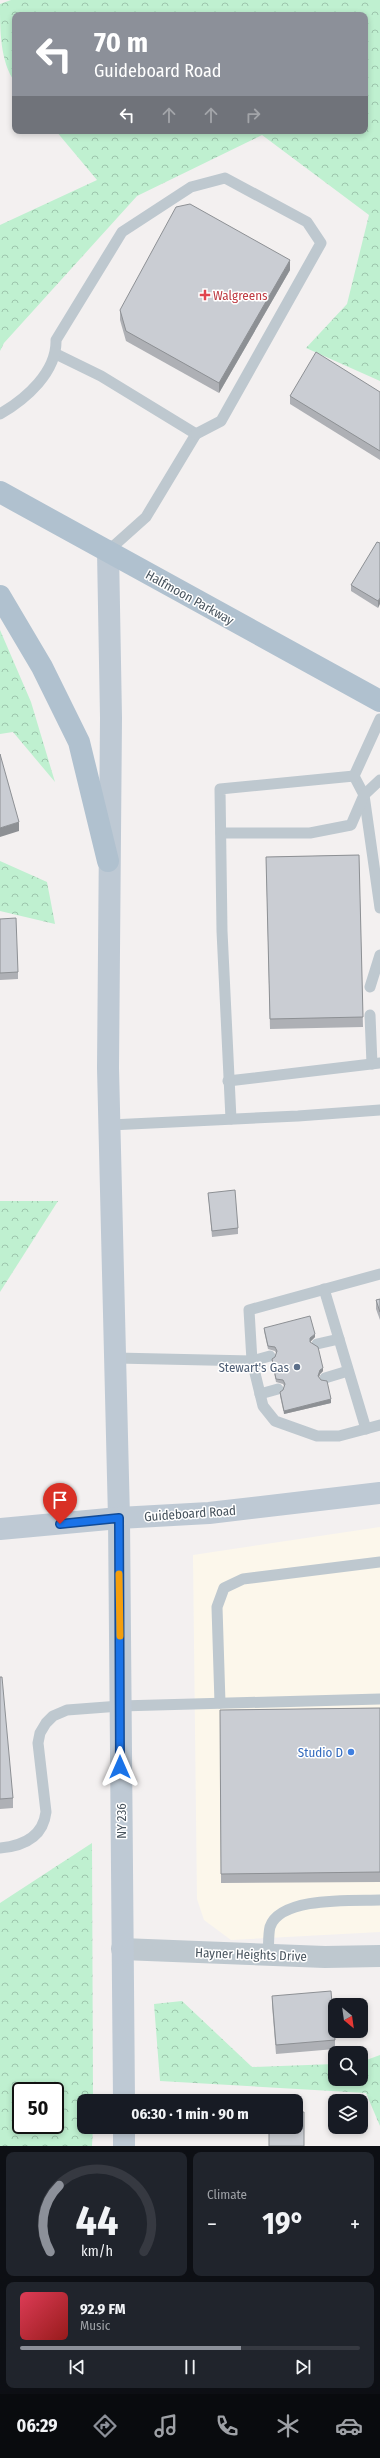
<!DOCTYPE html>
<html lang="en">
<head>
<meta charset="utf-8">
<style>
  body { margin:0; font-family:"Fira Sans Condensed",sans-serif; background:#20242c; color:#f1f3f6; height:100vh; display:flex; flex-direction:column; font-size:15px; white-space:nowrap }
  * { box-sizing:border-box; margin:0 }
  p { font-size:13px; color:#9ea1a6 }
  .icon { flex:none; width:22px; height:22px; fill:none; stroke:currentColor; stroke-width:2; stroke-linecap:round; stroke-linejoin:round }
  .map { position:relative; height:2146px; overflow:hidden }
  .panel { display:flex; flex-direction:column; gap:6px; padding:6px; background:#0d0f14; flex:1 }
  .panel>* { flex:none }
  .hud { position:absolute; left:12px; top:12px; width:356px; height:122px; border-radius:8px; box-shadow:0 2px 6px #0003; background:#8c9099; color:#fff; overflow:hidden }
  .needle { width:26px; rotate:151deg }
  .controls { position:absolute; left:328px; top:1998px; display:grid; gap:8px }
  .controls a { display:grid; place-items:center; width:40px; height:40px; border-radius:8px; background:#171b24; box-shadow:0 2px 6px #0003; font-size:20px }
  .speed { position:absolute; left:12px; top:2082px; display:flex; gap:8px; font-size:20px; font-weight:700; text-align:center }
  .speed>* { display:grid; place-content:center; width:52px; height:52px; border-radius:50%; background:#171b24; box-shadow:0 2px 6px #0003; line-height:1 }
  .speed .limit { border:2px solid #111; border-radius:6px; background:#fff; color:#111 }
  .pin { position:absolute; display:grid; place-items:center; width:34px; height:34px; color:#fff; margin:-41px -17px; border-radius:50% 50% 50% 0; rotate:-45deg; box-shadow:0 0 4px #0007 }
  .pin .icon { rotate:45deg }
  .me { position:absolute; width:44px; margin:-22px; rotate:0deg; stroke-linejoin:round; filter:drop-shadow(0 0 3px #0008) }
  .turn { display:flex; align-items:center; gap:14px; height:84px; padding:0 16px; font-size:18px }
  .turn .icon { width:52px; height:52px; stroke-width:2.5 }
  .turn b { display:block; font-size:28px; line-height:34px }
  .lanes { display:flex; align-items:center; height:38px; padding:0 16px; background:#0003; justify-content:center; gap:20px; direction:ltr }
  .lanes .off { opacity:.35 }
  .big { font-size:30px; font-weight:700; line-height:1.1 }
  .panel .card { flex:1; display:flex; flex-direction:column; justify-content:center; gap:6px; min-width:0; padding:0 14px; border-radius:8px; background:#20242c }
  .panel .dial { align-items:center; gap:0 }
  .dial svg { height:104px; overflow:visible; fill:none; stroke:#363941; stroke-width:7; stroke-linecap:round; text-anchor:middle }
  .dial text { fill:#f1f3f6; stroke:none }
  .song { display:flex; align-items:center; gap:12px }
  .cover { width:48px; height:48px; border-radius:6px; background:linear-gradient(135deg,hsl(350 70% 55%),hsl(0 70% 35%)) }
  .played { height:4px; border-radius:2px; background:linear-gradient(90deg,#8c9099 65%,#363941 65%) }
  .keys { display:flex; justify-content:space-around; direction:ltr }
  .heat { display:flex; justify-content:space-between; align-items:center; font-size:22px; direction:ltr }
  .panel .tiles { flex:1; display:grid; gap:6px; grid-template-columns:1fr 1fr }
  .card:last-child { grid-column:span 2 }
  .trip { position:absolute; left:77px; top:2094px; width:226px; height:40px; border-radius:8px; background:#171b24; box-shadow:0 2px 6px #0003; font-weight:700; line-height:40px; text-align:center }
  .menu { display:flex; height:64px; justify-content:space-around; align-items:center; background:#090b0e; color:#9ea1a6 }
  .menu .icon { width:28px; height:28px }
  .menu .on { color:#8c9099 }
  .menu b { font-size:18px; color:#f1f3f6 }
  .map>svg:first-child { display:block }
</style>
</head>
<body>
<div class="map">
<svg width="380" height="2146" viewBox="0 0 380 2146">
  <defs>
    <pattern id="forest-crowns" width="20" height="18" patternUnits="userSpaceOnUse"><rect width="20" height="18" fill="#bff0d0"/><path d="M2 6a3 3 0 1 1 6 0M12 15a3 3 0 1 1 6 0" fill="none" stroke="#9dc5ac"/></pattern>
  </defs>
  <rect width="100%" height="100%" fill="#f3f0f0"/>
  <!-- commercial -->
  <path fill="#fcf7eb" d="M 380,1527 L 380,1932 L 231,1940 L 204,1920 L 197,1899 L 193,1555 Z"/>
  <!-- forest -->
  <g fill="url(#forest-crowns)" fill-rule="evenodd">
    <path d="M 11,0 L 380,0 L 380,381 L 306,348 L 347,304 L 369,215 L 262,135 L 137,196 L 4,343 L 0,351 L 0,225 L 97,180 L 56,131 L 365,131 L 365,15 L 15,15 L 15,82 C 0,62 0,29 0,4 Z"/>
    <path d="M 0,630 L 31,702 L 55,782 L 13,732 L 0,734 Z"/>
    <path d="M 0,861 L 47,882 L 55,924 L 0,911 Z"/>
    <path d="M 0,1201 L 58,1201 L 0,1292 Z"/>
    <path d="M 92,1843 L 93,2101 L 84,2101 L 84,2127 L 93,2127 L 92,2146 L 0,2146 L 0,1903 ZM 21,2091 L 55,2091 L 55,2125 L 21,2125 Z"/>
    <path d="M 182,2001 L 252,2067 L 335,2064 L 335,2079 L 361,2079 L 361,2062 L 380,2055 L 380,2126 L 366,2093 L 160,2081 L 154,2004 Z"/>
  </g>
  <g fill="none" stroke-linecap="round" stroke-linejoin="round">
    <!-- lane -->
    <g stroke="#bec8cf" stroke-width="11">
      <path d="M 56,354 L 101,376 L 196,434 L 146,517 L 108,551"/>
      <path d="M 0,414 C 26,399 57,372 56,340 L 122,232 L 191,187 L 225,178 L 307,222 L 321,243 L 221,421 L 196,434"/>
      <path d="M 354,776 L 364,795 L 380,908"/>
      <path d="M 354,776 L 380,719"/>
      <path d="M 221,833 L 310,833 L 351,825 L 364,795 L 380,780"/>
      <path d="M 370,987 L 380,955"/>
      <path d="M 370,1015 L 372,1064"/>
      <path d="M 228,1081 L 380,1063"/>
      <path d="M 231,1119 L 222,931 L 220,789 L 354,776"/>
      <path d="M 110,1125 L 298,1116 L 380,1110"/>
      <path d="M 324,1289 L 366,1429"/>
      <path d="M 317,1344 L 339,1339"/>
      <path d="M 270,1356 L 252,1361 L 249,1310 L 380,1274"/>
      <path d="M 116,1358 L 252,1361 L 263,1406 L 275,1421 L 317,1436 L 339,1436 L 380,1425"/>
      <path d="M 325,1378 L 348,1371"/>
      <path d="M 260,1394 L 278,1389"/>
      <path d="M 220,1703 L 217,1607 L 224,1588 L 243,1579 L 380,1562"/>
      <path d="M 0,1848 C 23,1846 43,1837 46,1812 L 38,1743 L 40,1733 L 46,1723 L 53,1716 L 67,1710 L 120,1706 L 380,1699"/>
      <path d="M 268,1954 C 269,1946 268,1935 270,1927 C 280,1896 355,1901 380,1900"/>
    </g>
    <!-- street -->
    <path stroke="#bec8cf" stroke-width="22" d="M 122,1949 L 325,1957 L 380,1956"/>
    <!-- secondary -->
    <g stroke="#bec9d4" stroke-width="22">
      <path d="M 108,551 L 111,718 L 108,1068 L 119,1518 L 124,2101"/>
      <path d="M 0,1529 L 119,1518 L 209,1513 L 380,1493"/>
      <path d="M 124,2127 L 124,2146"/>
    </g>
    <!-- primary -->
    <g stroke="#b0c1cf" stroke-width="22">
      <path d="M 0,492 L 380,701"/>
      <path d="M 0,596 L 42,667 L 79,742 L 108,861"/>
    </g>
  </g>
  <!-- wall -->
  <g fill="#aeb0b5">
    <path d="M 290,270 L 219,393 L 126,341 L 120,320 L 120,310 Z"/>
    <path d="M 380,392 L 380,460 L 290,404 L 290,396 Z"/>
    <path d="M 380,543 L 378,608 L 351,591 L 351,585 Z"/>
    <path d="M 359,855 L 363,1027 L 270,1029 L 266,857 Z"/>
    <path d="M 0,919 L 18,972 L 18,979 L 0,980 Z"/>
    <path d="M 208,1193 L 238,1228 L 238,1234 L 212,1237 Z"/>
    <path d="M 380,1299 L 380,1320 L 376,1309 L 376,1300 Z"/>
    <path d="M 264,1328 L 315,1337 L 310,1342 L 310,1343 L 323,1371 L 320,1374 L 319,1377 L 331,1403 L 284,1414 L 280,1396 L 280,1392 L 283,1390 L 284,1386 L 283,1384 L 276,1382 L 272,1363 L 272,1359 L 275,1357 L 276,1353 L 275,1351 L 268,1349 L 264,1331 Z"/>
    <path d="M 0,1677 L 13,1798 L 13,1808 L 0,1809 Z"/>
    <path d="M 380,1708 L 380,1882 L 221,1883 L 220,1710 Z"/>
    <path d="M 272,1996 L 335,2040 L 335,2049 L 276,2054 L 272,2005 Z"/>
  </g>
  <!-- shaded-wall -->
  <g fill="#8d9094">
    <path d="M 290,260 L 290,270 L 219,393 L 219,383 Z"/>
    <path d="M 380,598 L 380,604 L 378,608 L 378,601 Z"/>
    <path d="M 19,822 L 19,831 L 0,837 L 0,828 Z"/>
    <path d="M 315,1334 L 315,1337 L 310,1342 L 310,1338 Z"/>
    <path d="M 323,1368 L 323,1371 L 320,1374 L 318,1380 L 318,1376 L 320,1370 Z"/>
    <path d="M 331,1399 L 331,1403 L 284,1414 L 284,1411 Z"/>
  </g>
  <!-- building -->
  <g fill="#cacdd3" stroke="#8d9094">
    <path d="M 190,204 L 290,260 L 219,383 L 126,331 L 120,310 L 176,207 Z"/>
    <path d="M 316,352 L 380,392 L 380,451 L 290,396 Z"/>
    <path d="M 377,542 L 380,543 L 380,598 L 378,601 L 351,585 Z"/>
    <path d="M 0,754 L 19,822 L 0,828 Z"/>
    <path d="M 359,855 L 363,1017 L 270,1019 L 266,857 Z"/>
    <path d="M 16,918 L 18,972 L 0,973 L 0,919 Z"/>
    <path d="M 235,1190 L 238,1228 L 212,1231 L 208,1193 Z"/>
    <path d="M 380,1299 L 380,1312 L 376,1300 Z"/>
    <path d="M 310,1316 L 315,1334 L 310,1338 L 310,1342 L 318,1347 L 323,1368 L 320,1370 L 318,1376 L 321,1380 L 327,1381 L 331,1399 L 284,1411 L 280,1392 L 283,1390 L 285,1384 L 283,1380 L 276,1379 L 272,1359 L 275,1357 L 277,1351 L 275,1347 L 268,1346 L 264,1328 Z"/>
    <path d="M 0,1677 L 2,1677 L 13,1798 L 0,1799 Z"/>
    <path d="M 380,1708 L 380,1872 L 221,1874 L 220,1710 Z"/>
    <path d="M 331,1991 L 335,2040 L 276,2045 L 272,1996 Z"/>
    <path d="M 296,2112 L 304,2112 L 304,2146 L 269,2146 L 269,2127 L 296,2127 Z"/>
  </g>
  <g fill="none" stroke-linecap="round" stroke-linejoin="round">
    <defs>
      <path id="route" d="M 60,1524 L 119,1518 L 120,1767"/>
    </defs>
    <!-- route casing -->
    <use href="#route" stroke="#114b97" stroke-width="10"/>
    <!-- route -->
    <use href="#route" stroke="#1a73e8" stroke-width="7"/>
    <!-- slow -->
    <path stroke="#f59e0b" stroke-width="7" d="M 119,1574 L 120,1636"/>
  </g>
  <!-- markers -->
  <path fill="#e0444e" stroke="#fff" stroke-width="1.5" d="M203 289h4v4h4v4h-4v4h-4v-4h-4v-4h4z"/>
  <circle fill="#5c6f8a" stroke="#fff" stroke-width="1.5" cx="297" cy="1367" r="4"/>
  <circle fill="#3f7fe0" stroke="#fff" stroke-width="1.5" cx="351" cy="1752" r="4"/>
  <g text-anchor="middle" stroke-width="3" stroke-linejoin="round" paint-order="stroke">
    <!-- health labels -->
    <g font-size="13" fill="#be3a42" stroke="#fff" text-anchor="start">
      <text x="213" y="300">Walgreens</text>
    </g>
    <!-- street labels -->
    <g font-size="13" fill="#48545e" stroke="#fff">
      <text transform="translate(190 597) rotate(29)" y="5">Halfmoon Parkway</text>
      <text transform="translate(190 1513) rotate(-4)" y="5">Guideboard Road</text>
      <text transform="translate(121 1821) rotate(-90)" y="5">NY 236</text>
      <text transform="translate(251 1954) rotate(2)" y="5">Hayner Heights Drive</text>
    </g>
    <!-- service labels -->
    <g font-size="13" fill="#4e5e75" stroke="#fff" text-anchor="end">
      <text x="289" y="1372">Stewart's Gas</text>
    </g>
    <!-- shop labels -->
    <g font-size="13" fill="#366cbe" stroke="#fff" text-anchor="end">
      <text x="343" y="1757">Studio D</text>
    </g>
  </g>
</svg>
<div class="controls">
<a><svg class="needle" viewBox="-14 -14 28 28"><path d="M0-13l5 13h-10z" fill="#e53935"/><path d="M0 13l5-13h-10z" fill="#9ea1a6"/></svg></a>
<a><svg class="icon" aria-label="search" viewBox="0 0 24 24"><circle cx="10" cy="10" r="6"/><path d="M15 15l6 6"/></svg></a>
<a><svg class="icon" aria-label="layers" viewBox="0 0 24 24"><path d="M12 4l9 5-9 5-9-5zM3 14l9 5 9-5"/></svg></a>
</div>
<div class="speed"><div class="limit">50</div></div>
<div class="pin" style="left:60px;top:1524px;background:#d93025"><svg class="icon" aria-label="arrive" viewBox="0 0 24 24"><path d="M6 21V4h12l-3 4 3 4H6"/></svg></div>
<svg class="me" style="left:120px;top:1767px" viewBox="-20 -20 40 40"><path d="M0-17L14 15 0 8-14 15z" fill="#1a73e8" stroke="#fff" stroke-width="4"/></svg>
<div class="trip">06:30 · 1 min · 90 m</div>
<div class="hud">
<div class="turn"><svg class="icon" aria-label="left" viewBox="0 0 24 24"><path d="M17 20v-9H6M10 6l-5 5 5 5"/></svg><div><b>70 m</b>Guideboard Road</div></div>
<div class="lanes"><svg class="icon" aria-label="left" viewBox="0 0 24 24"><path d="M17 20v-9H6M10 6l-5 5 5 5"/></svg><svg class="icon off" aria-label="ahead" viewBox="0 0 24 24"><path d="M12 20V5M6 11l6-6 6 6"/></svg><svg class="icon off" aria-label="ahead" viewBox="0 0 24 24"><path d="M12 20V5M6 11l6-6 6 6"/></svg><svg class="icon off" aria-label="right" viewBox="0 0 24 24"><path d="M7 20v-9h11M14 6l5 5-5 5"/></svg></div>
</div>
</div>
<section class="panel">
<div class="tiles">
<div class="card dial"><svg viewBox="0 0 100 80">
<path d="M14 69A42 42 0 1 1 86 69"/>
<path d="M14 69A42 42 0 0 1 21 18" stroke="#8c9099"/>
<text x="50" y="56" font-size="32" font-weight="700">44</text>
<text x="50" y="72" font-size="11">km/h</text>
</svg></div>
<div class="card"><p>Climate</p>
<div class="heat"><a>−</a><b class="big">19°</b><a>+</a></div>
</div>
<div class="card">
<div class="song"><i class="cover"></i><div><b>92.9 FM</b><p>Music</p></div></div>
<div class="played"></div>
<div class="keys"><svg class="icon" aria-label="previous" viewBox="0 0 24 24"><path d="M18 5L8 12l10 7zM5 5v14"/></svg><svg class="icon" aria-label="pause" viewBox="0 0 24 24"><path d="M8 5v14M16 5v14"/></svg><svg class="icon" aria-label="next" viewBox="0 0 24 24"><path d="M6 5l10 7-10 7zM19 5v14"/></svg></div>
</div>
</div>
</section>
<nav class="menu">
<b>06:29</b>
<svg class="icon on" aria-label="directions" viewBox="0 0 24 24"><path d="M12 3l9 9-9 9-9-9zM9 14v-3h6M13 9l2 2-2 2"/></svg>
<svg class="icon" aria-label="music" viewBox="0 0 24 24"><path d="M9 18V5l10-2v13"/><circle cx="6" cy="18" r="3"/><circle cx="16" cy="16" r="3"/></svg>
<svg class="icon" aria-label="phone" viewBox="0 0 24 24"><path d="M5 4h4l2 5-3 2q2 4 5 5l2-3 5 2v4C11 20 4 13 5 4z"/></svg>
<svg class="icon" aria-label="climate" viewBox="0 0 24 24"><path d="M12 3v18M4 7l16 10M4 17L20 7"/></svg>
<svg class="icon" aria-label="car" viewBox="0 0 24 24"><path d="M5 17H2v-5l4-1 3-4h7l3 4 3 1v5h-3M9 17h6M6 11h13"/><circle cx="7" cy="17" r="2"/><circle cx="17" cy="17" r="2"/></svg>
</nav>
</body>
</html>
